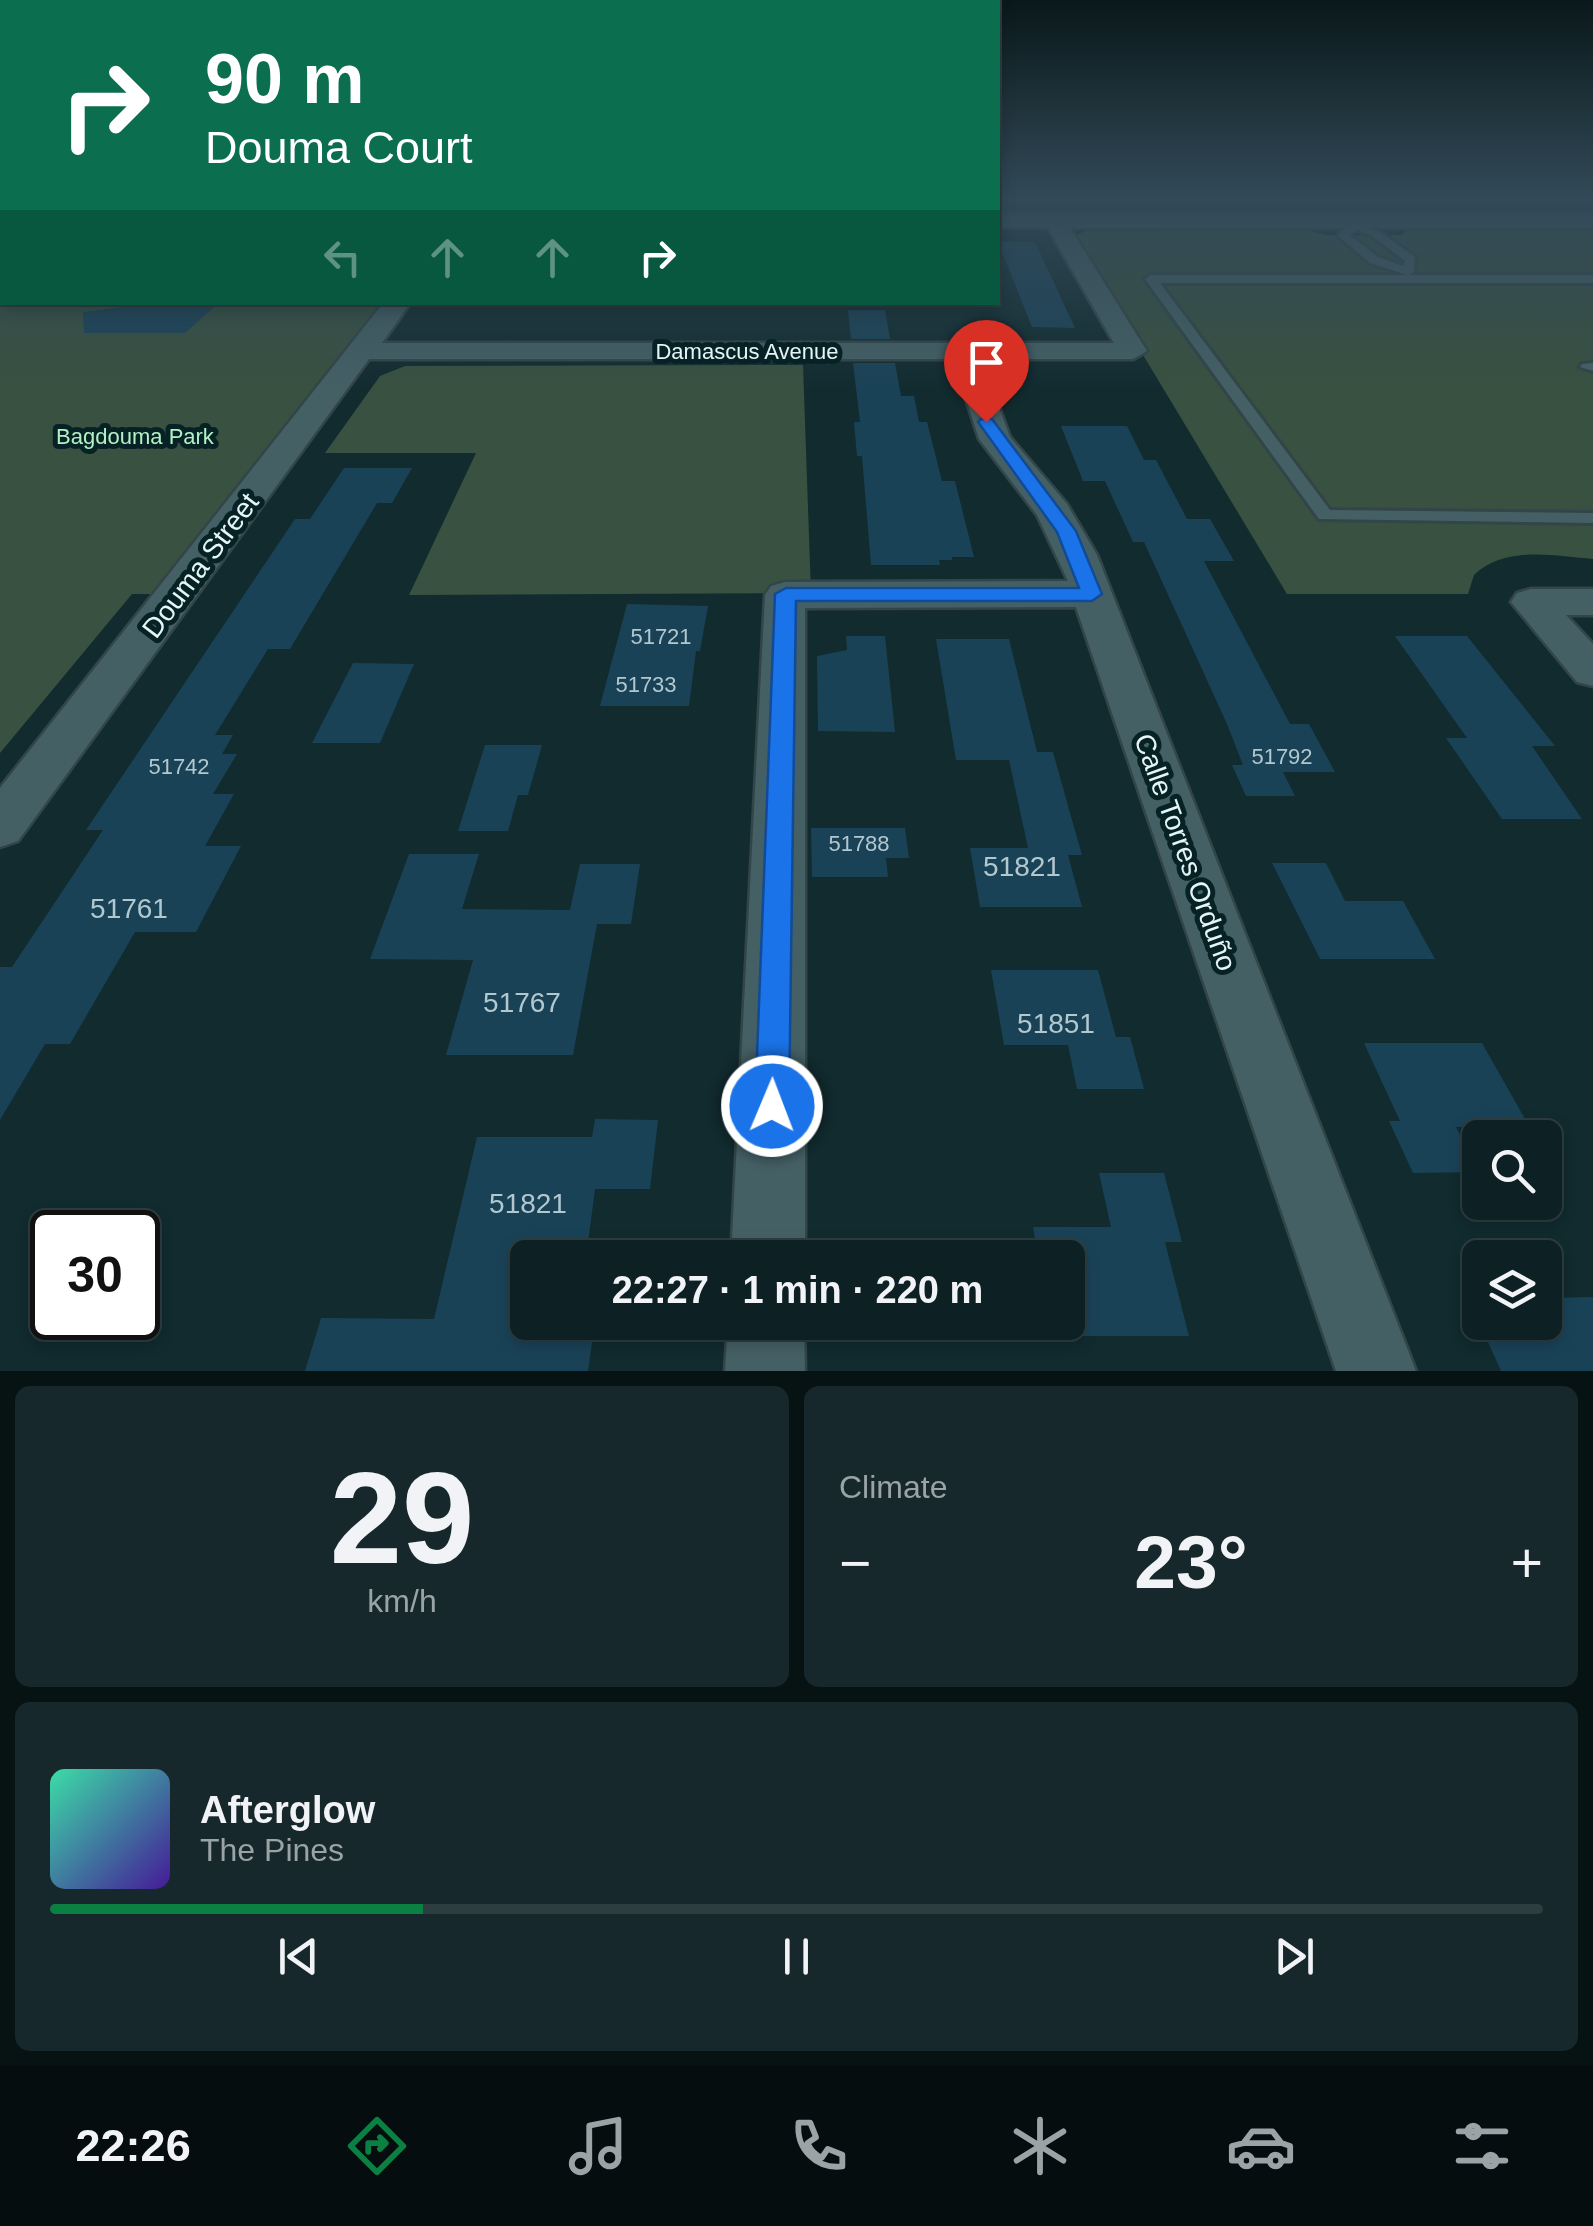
<!DOCTYPE html>
<html lang="en">
<head>
<meta charset="utf-8">
<style>
  body { margin:0; font-family:Arial,sans-serif; background:#16282b; color:#f1f3f6; height:100vh; display:flex; flex-direction:column; font-size:38px; white-space:nowrap }
  * { box-sizing:border-box; margin:0 }
  p { font-size:32px; color:#9aa3a6 }
  .icon { flex:none; width:55px; height:55px; fill:none; stroke:currentColor; stroke-width:2; stroke-linecap:round; stroke-linejoin:round }
  .map { position:relative; height:1371px; overflow:hidden }
  .sheet { display:flex; flex-direction:column; gap:15px; padding:15px; background:#071213; flex:1 }
  .sheet>* { flex:none }
  .hud { position:absolute; left:0px; top:0px; width:1000px; height:305px; box-shadow:0 5px 15px #0003,0 0 0 2px #2d3e41; background:#0b6e4f; color:#fff; overflow:hidden }
  .tools { position:absolute; left:1462px; top:1120px; display:grid; gap:20px }
  .tools a { display:grid; place-items:center; width:100px; height:100px; border-radius:15px; background:#0d2023; box-shadow:0 5px 15px #0003,0 0 0 2px #2d3e41; font-size:50px }
  .speed { position:absolute; left:30px; top:1210px; display:flex; gap:20px; font-size:50px; font-weight:700; text-align:center }
  .speed>* { display:grid; place-content:center; width:130px; height:130px; border-radius:50%; background:#0d2023; box-shadow:0 5px 15px #0003,0 0 0 2px #2d3e41; line-height:1 }
  .speed .limit { border:5px solid #111; border-radius:15px; background:#fff; color:#111 }
  .pin { position:absolute; display:grid; place-items:center; width:85px; height:85px; color:#fff; margin:-102px -42px; border-radius:50% 50% 50% 0; rotate:-45deg; box-shadow:0 0 10px #0007 }
  .pin .icon { rotate:45deg }
  .me { position:absolute; width:110px; margin:-55px; rotate:1deg; stroke-linejoin:round; filter:drop-shadow(0 0 8px #0008) }
  .turn { display:flex; align-items:center; gap:35px; height:210px; padding:0 40px; font-size:45px }
  .turn .icon { width:130px; height:130px; stroke-width:2.5 }
  .turn b { display:block; font-size:70px; line-height:85px }
  .lanes { display:flex; align-items:center; height:95px; padding:0 40px; background:#0003; justify-content:center; gap:50px; direction:ltr }
  .lanes .off { opacity:.35 }
  .big { font-size:75px; font-weight:600; line-height:1.1 }
  .sheet .widget { flex:1; display:flex; flex-direction:column; justify-content:center; gap:15px; min-width:0; padding:0 35px; border-radius:15px; background:#16282b }
  .sheet .dial { align-items:center; gap:0 }
  .dial b { font-size:130px; line-height:1 }
  .song { display:flex; align-items:center; gap:30px }
  .cover { width:120px; height:120px; border-radius:15px; background:linear-gradient(135deg,hsl(160 70% 55%),hsl(260 70% 35%)) }
  .played { height:10px; border-radius:5px; background:linear-gradient(90deg,#0b8043 25%,#2d3e41 25%) }
  .keys { display:flex; justify-content:space-around; direction:ltr }
  .heat { display:flex; justify-content:space-between; align-items:center; font-size:55px; direction:ltr }
  .sheet .tiles { flex:1; display:grid; gap:15px; grid-template-columns:1fr 1fr }
  .widget:last-child { grid-column:span 2 }
  .trip { position:absolute; left:510px; top:1240px; width:575px; height:100px; border-radius:15px; background:#0d2023; box-shadow:0 5px 15px #0003,0 0 0 2px #2d3e41; font-weight:600; line-height:100px; text-align:center }
  .menu { display:flex; height:160px; justify-content:space-around; align-items:center; background:#050d0e; color:#9aa3a6 }
  .menu .icon { width:70px; height:70px }
  .menu .current { color:#0b8043 }
  .menu b { font-size:45px; color:#f1f3f6 }
  .map>svg:first-child { display:block }
</style>
</head>
<body>
<div class="map">
<svg width="1593" height="1371" viewBox="0 0 1593 1371">
  <rect width="100%" height="100%" fill="#112b2f"/>
  <!-- green -->
  <g fill="#395140">
    <path d="M 0,199 L 2,302 L 406,303 L 182,594 L 132,594 L 0,753 Z"/>
    <path d="M 1307,230 L 1327,235 L 1401,235 L 1407,230 L 1593,230 L 1593,559 C 1554,556 1506,545 1474,575 L 1468,594 L 1287,594 L 1072,237 L 1086,231 Z"/>
    <path d="M 803,365 L 811,593 L 409,595 L 476,453 L 325,453 L 380,376 L 405,366 Z"/>
  </g>
  <!-- building -->
  <g fill="#1a4257">
    <path d="M 998,242 L 1035,242 L 1075,328 L 1032,327 Z"/>
    <path d="M 162,302 L 220,302 L 185,333 L 84,333 L 83,312 Z"/>
    <path d="M 848,310 L 885,310 L 890,339 L 851,339 Z"/>
    <path d="M 853,363 L 895,363 L 901,396 L 914,396 L 919,422 L 927,422 L 942,481 L 955,481 L 974,557 L 952,557 L 952,560 L 939,560 L 940,565 L 871,565 L 862,456 L 857,456 L 854,422 L 860,422 Z"/>
    <path d="M 1061,426 L 1127,426 L 1144,460 L 1156,460 L 1187,519 L 1210,519 L 1234,561 L 1204,561 L 1290,724 L 1309,724 L 1335,772 L 1283,772 L 1295,796 L 1246,796 L 1232,765 L 1243,765 L 1227,724 L 1144,542 L 1133,542 L 1105,481 L 1083,481 Z"/>
    <path d="M 344,468 L 412,468 L 392,503 L 377,503 L 290,649 L 268,649 L 215,735 L 233,735 L 222,754 L 237,754 L 213,794 L 234,794 L 205,846 L 241,846 L 196,932 L 135,932 L 70,1044 L 45,1044 L 0,1120 L 0,967 L 12,967 L 103,830 L 86,830 L 295,519 L 310,519 Z"/>
    <path d="M 627,604 L 708,606 L 700,651 L 696,651 L 689,706 L 600,706 Z"/>
    <path d="M 846,636 L 885,636 L 895,732 L 818,731 L 817,656 L 847,650 Z"/>
    <path d="M 1395,636 L 1467,636 L 1555,746 L 1532,746 L 1582,819 L 1502,819 L 1446,738 L 1467,738 Z"/>
    <path d="M 936,639 L 1009,639 L 1037,752 L 1053,752 L 1072,820 L 1082,855 L 1068,855 L 1082,907 L 980,907 L 970,848 L 1028,848 L 1009,760 L 956,760 Z"/>
    <path d="M 353,663 L 414,664 L 380,743 L 312,743 Z"/>
    <path d="M 485,745 L 542,745 L 528,795 L 518,795 L 508,831 L 458,831 Z"/>
    <path d="M 811,828 L 905,828 L 909,858 L 886,858 L 888,877 L 812,877 Z"/>
    <path d="M 409,854 L 479,854 L 462,909 L 570,910 L 580,864 L 640,864 L 631,924 L 597,924 L 573,1055 L 446,1055 L 473,960 L 370,959 Z"/>
    <path d="M 1272,863 L 1326,863 L 1345,901 L 1403,901 L 1435,959 L 1320,959 Z"/>
    <path d="M 991,970 L 1098,970 L 1116,1037 L 1130,1037 L 1144,1089 L 1077,1089 L 1068,1045 L 1004,1045 Z"/>
    <path d="M 1364,1043 L 1482,1043 L 1529,1126 L 1456,1127 L 1479,1172 L 1413,1173 L 1389,1121 L 1400,1121 Z"/>
    <path d="M 595,1119 L 658,1120 L 650,1189 L 595,1189 L 586,1258 L 528,1258 L 528,1322 L 595,1322 L 588,1371 L 305,1371 L 321,1318 L 434,1319 L 477,1137 L 592,1137 Z"/>
    <path d="M 1099,1173 L 1164,1173 L 1182,1242 L 1165,1242 L 1189,1336 L 1068,1336 L 1068,1258 L 1038,1258 L 1033,1227 L 1111,1227 Z"/>
    <path d="M 1593,1297 L 1593,1371 L 1501,1371 L 1479,1322 L 1545,1322 L 1545,1298 Z"/>
  </g>
  <g fill="none" stroke-linecap="round" stroke-linejoin="round">
    <defs>
      <g id="lane">
        <path d="M 1340,219 L 1380,232 L 1415,257 L 1414,272 L 1409,275 L 1593,275 L 1593,283 L 1160,283 L 1330,510 L 1593,513 L 1593,523 L 1319,519 L 1145,279 L 1151,275 L 1407,275 L 1370,263 L 1339,237 L 1339,233 L 1348,226 L 1340,223 ZM 1357,230 L 1372,236 L 1405,261 L 1403,266 L 1378,257 L 1350,235 Z"/>
        <path d="M 1593,363 L 1593,371 L 1580,367 L 1582,364 Z"/>
      </g>
      <g id="street">
        <path d="M 998,214 L 1593,214 L 1593,228 L 1070,228 L 1147,351 L 1133,359 L 981,359 L 1010,437 L 1067,504 L 1097,555 L 1416,1371 L 1336,1371 L 1076,607 L 805,608 L 805,1258 L 731,1258 L 765,595 L 771,586 L 785,582 L 1068,581 L 1037,515 L 979,439 L 953,359 L 369,359 L 18,841 L 0,847 L 0,788 L 384,302 L 411,302 L 382,343 L 1114,343 L 1048,228 L 998,227 Z"/>
        <path d="M 1531,589 L 1593,589 L 1593,615 L 1566,615 L 1593,644 L 1593,686 L 1577,682 L 1511,602 L 1517,593 Z"/>
        <path d="M 728,1322 L 804,1322 L 805,1371 L 725,1371 Z"/>
      </g>
    </defs>
    <!-- lane casing -->
    <use href="#lane" stroke="#324548" stroke-width="6"/>
    <!-- street casing -->
    <use href="#street" stroke="#324548" stroke-width="5"/>
    <!-- lane -->
    <use href="#lane" fill="#456065" fill-rule="evenodd"/>
    <!-- street -->
    <use href="#street" fill="#456065" fill-rule="evenodd"/>
  </g>
  <!-- sky -->
  <linearGradient id="sky" x2="0" y2="1"><stop stop-color="#09181a"/><stop offset="0.51" stop-color="#324a58"/><stop offset="1" stop-color="#324a58" stop-opacity="0"/></linearGradient>
  <rect width="1593" height="391" fill="url(#sky)"/>
  <!-- route -->
  <path fill="#1a73e8" stroke="#114b97" stroke-width="2.5" d="M 981,419 L 992,419 L 1076,531 L 1102,594 L 1092,601 L 796,601 L 789,1106 L 784,1118 L 772,1123 L 760,1118 L 755,1106 L 775,594 L 786,588 L 1079,588 L 1057,532 L 978,422 Z"/>
  <g text-anchor="middle" stroke-width="10" stroke-linejoin="round" paint-order="stroke">
    <!-- far-street labels -->
    <g font-size="22" fill="#e5f4f7" stroke="#072225">
      <text x="747" y="359">Damascus Avenue</text>
    </g>
    <!-- far-park labels -->
    <g font-size="22" fill="#b2f1c5" stroke="#072225">
      <text x="135" y="444">Bagdouma Park</text>
    </g>
    <!-- number labels -->
    <g font-size="22" fill="#b2c8cf">
      <text x="661" y="644">51721</text>
      <text x="646" y="692">51733</text>
      <text x="1282" y="764">51792</text>
      <text x="179" y="774">51742</text>
      <text x="859" y="851">51788</text>
    </g>
    <!-- street labels -->
    <g font-size="28" fill="#e5f4f7" stroke="#072225">
      <text transform="translate(200 565) rotate(-53)" y="10">Douma Street</text>
      <text transform="translate(1186 852) rotate(70)" y="10">Calle Torres Orduño</text>
    </g>
    <!-- near-number labels -->
    <g font-size="28" fill="#b2c8cf">
      <text x="1022" y="876">51821</text>
      <text x="129" y="918">51761</text>
      <text x="522" y="1012">51767</text>
      <text x="1056" y="1033">51851</text>
      <text x="528" y="1213">51821</text>
    </g>
  </g>
</svg>
<div class="tools">
<a><svg class="icon" aria-label="search" viewBox="0 0 24 24"><circle cx="10" cy="10" r="6"/><path d="M15 15l6 6"/></svg></a>
<a><svg class="icon" aria-label="layers" viewBox="0 0 24 24"><path d="M12 4l9 5-9 5-9-5zM3 14l9 5 9-5"/></svg></a>
</div>
<div class="speed"><div class="limit">30</div></div>
<div class="pin" style="left:986px;top:422px;background:#d93025"><svg class="icon" aria-label="arrive" viewBox="0 0 24 24"><path d="M6 21V4h12l-3 4 3 4H6"/></svg></div>
<svg class="me" style="left:772px;top:1106px" viewBox="-20 -20 40 40"><circle r="17" fill="#1a73e8" stroke="#fff" stroke-width="3"/><path d="M0-11L8 9 0 5-8 9z" fill="#fff"/></svg>
<div class="trip">22:27 · 1 min · 220 m</div>
<div class="hud">
<div class="turn"><svg class="icon" aria-label="right" viewBox="0 0 24 24"><path d="M7 20v-9h11M14 6l5 5-5 5"/></svg><div><b>90 m</b>Douma Court</div></div>
<div class="lanes"><svg class="icon off" aria-label="left" viewBox="0 0 24 24"><path d="M17 20v-9H6M10 6l-5 5 5 5"/></svg><svg class="icon off" aria-label="ahead" viewBox="0 0 24 24"><path d="M12 20V5M6 11l6-6 6 6"/></svg><svg class="icon off" aria-label="ahead" viewBox="0 0 24 24"><path d="M12 20V5M6 11l6-6 6 6"/></svg><svg class="icon" aria-label="right" viewBox="0 0 24 24"><path d="M7 20v-9h11M14 6l5 5-5 5"/></svg></div>
</div>
</div>
<section class="sheet">
<div class="tiles">
<div class="widget dial"><b>29</b><p>km/h</p></div>
<div class="widget"><p>Climate</p>
<div class="heat"><a>−</a><b class="big">23°</b><a>+</a></div>
</div>
<div class="widget">
<div class="song"><i class="cover"></i><div><b>Afterglow</b><p>The Pines</p></div></div>
<div class="played"></div>
<div class="keys"><svg class="icon" aria-label="previous" viewBox="0 0 24 24"><path d="M18 5L8 12l10 7zM5 5v14"/></svg><svg class="icon" aria-label="pause" viewBox="0 0 24 24"><path d="M8 5v14M16 5v14"/></svg><svg class="icon" aria-label="next" viewBox="0 0 24 24"><path d="M6 5l10 7-10 7zM19 5v14"/></svg></div>
</div>
</div>
</section>
<nav class="menu">
<b>22:26</b>
<svg class="icon current" aria-label="directions" viewBox="0 0 24 24"><path d="M12 3l9 9-9 9-9-9zM9 14v-3h6M13 9l2 2-2 2"/></svg>
<svg class="icon" aria-label="music" viewBox="0 0 24 24"><path d="M9 18V5l10-2v13"/><circle cx="6" cy="18" r="3"/><circle cx="16" cy="16" r="3"/></svg>
<svg class="icon" aria-label="phone" viewBox="0 0 24 24"><path d="M5 4h4l2 5-3 2q2 4 5 5l2-3 5 2v4C11 20 4 13 5 4z"/></svg>
<svg class="icon" aria-label="climate" viewBox="0 0 24 24"><path d="M12 3v18M4 7l16 10M4 17L20 7"/></svg>
<svg class="icon" aria-label="car" viewBox="0 0 24 24"><path d="M5 17H2v-5l4-1 3-4h7l3 4 3 1v5h-3M9 17h6M6 11h13"/><circle cx="7" cy="17" r="2"/><circle cx="17" cy="17" r="2"/></svg>
<svg class="icon" aria-label="filters" viewBox="0 0 24 24"><path d="M4 7h16M4 17h16"/><circle cx="9" cy="7" r="2"/><circle cx="15" cy="17" r="2"/></svg>
</nav>
</body>
</html>
